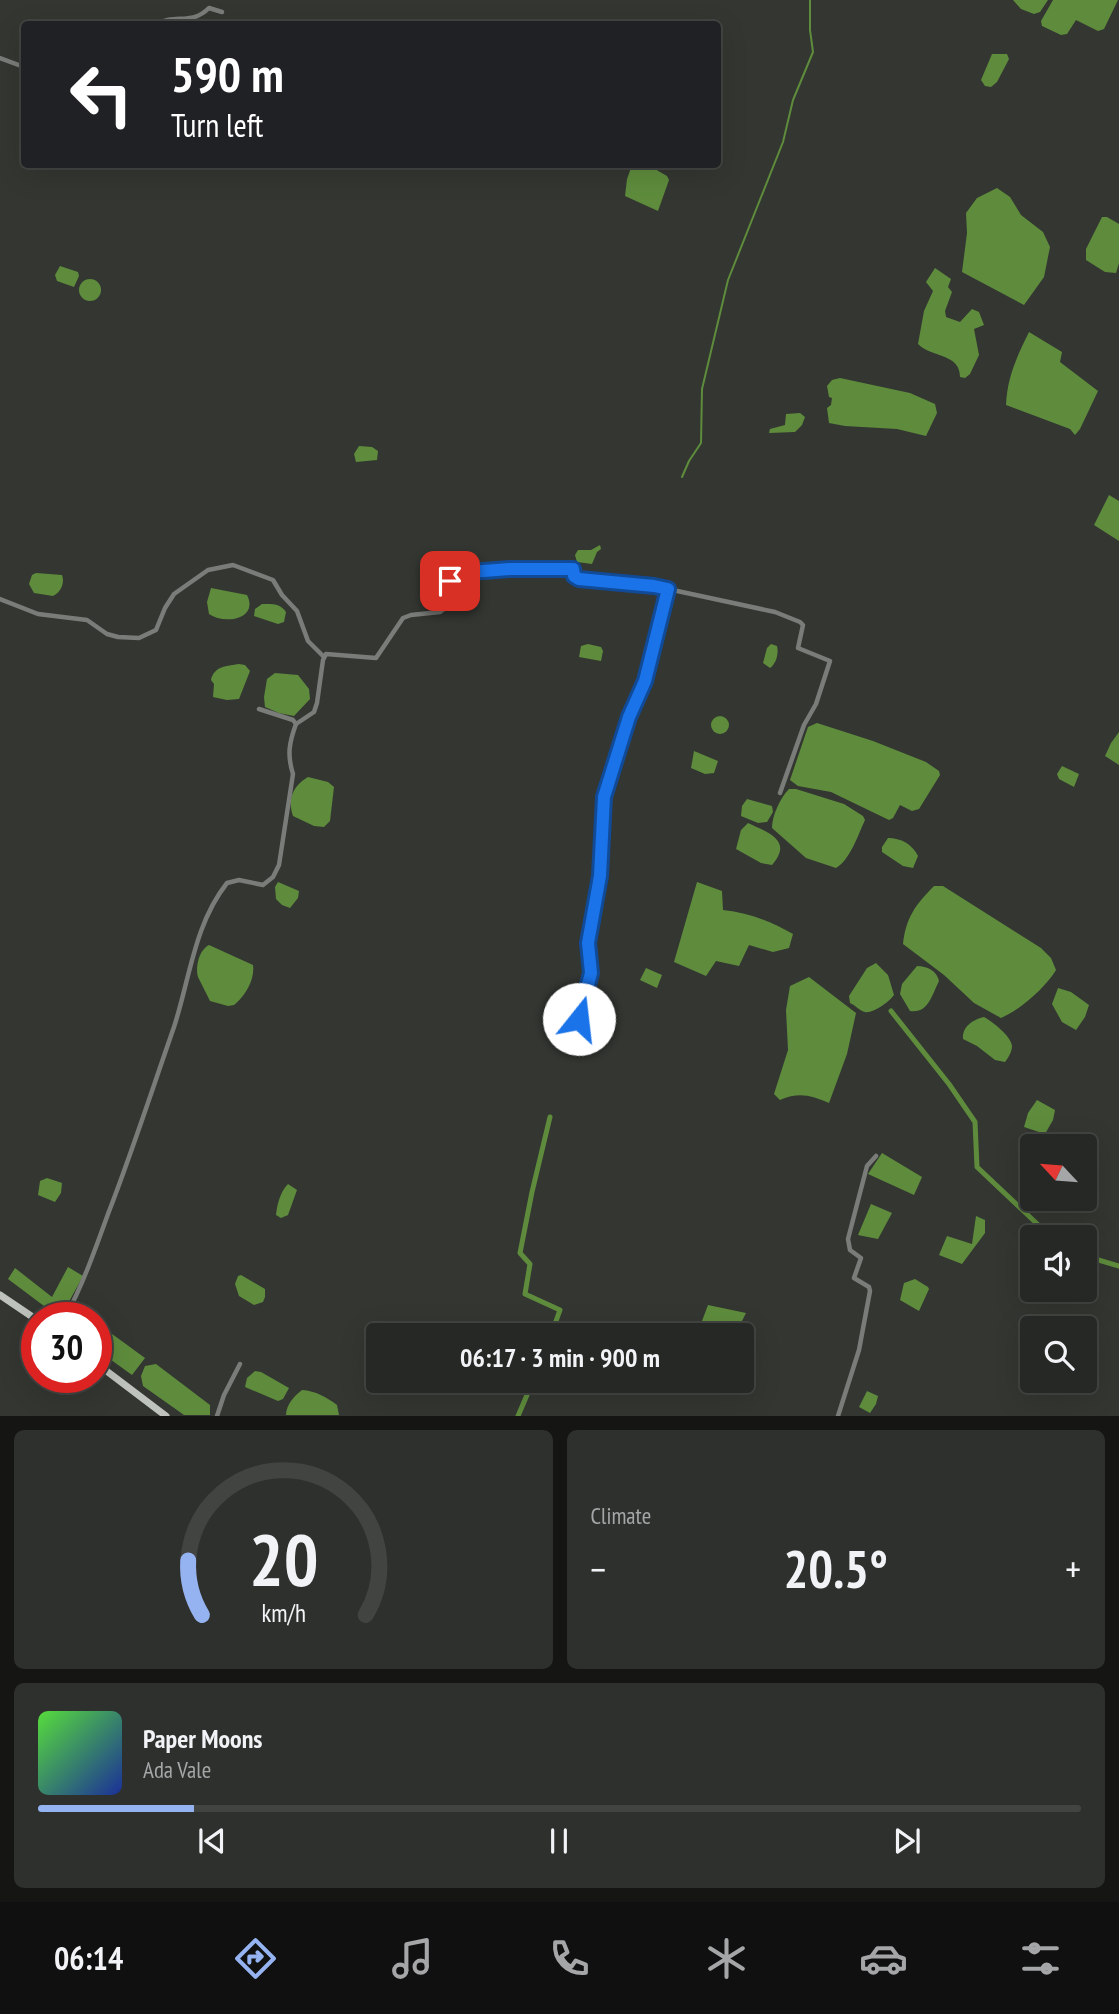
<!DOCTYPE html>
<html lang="en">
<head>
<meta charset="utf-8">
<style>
  body { margin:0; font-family:"PT Sans Narrow",sans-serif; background:#2e302d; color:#f1f3f6; height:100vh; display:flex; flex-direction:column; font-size:26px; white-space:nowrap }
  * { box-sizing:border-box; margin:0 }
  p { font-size:23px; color:#a4a6a7 }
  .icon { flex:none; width:38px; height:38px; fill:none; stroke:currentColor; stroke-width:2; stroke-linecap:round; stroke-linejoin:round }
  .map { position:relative; height:1416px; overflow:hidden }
  .sheet { display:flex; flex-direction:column; gap:14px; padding:14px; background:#151614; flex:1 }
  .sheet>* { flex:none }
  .hud { position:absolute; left:21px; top:21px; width:700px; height:147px; border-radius:7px; box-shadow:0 7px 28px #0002,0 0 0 2px #424442; background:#202124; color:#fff; overflow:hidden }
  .needle { width:46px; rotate:296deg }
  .fabs { position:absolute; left:1020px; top:1134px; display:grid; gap:14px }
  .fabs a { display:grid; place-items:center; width:77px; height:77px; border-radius:7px; background:#262825; box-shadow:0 7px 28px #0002,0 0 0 2px #424442; font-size:35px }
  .speed { position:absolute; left:21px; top:1302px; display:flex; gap:14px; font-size:35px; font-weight:700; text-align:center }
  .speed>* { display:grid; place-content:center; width:91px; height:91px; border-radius:50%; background:#262825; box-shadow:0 7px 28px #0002,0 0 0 2px #424442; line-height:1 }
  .speed .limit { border:10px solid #d22; background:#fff; color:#111 }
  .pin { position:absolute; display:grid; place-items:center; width:60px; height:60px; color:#fff; margin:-30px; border-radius:14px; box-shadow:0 4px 10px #0006 }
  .me { position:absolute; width:77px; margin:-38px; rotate:16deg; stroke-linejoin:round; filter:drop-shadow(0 0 5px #0008) }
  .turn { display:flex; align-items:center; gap:24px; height:147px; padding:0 35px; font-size:32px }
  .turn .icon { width:91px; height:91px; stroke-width:2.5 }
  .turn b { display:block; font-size:49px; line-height:60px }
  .big { font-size:52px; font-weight:700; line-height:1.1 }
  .sheet .tile { flex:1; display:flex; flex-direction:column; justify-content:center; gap:10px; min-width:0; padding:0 24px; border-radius:10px; background:#2e302d }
  .sheet .dial { align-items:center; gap:0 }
  .dial svg { height:182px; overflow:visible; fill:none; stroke:#424442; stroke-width:7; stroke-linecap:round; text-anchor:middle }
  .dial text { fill:#f1f3f6; stroke:none }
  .song { display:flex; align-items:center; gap:21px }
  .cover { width:84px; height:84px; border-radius:10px; background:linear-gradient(135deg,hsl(110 70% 55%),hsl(230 70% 35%)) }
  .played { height:7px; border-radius:4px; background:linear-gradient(90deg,#95b2f1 15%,#424442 15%) }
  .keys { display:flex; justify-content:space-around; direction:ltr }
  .heat { display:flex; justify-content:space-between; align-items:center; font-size:38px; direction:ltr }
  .sheet .tiles { flex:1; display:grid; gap:14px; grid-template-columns:1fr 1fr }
  .tile:last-child { grid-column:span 2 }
  .trip { position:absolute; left:366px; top:1323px; width:388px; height:70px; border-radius:7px; background:#262825; box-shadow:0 7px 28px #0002,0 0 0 2px #424442; font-weight:700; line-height:70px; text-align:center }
  .tabs { display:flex; height:112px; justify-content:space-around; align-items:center; background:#0f100f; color:#a4a6a7 }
  .tabs .icon { width:49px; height:49px }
  .tabs .on { color:#95b2f1 }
  .tabs b { font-size:32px; color:#f1f3f6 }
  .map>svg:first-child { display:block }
</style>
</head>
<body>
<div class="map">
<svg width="1119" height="1416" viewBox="0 0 1119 1416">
  <rect width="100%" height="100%" fill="#333631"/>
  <!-- water -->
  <g fill="#5e8c3c">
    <path d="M 1013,0 L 1048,0 L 1040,12 L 1034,14 L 1021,9 Z"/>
    <path d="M 1053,0 L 1118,0 L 1104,29 L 1098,31 L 1076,20 L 1067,34 L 1061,35 L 1042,26 L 1041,21 Z"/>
    <path d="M 992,54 L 1007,54 L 1009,59 L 997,82 L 991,87 L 985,86 L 981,80 Z"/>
    <path d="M 632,165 L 648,165 L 667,176 L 669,180 L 658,211 L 625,196 L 627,179 Z"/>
    <path d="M 997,188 L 1010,197 L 1021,215 L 1043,232 L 1050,247 L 1044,277 L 1024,305 L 962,272 L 967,233 L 966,213 L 977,198 Z"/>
    <path d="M 1102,217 L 1107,217 L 1119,224 L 1119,263 L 1116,273 L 1105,272 L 1086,260 L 1086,249 Z"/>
    <path d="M 60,266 L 78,272 L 79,276 L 74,287 L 57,281 L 55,275 Z"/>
    <path d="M 935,268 L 951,279 L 948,287 L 952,292 L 945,311 L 946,317 L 960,322 L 972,309 L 979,312 L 984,325 L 974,329 L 979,355 L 970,374 L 965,378 L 960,377 C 960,353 932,358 918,344 L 924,311 L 933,291 L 926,282 Z"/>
    <circle cx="90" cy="290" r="11"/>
    <path d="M 1029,332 L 1062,352 L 1060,362 L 1098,391 L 1080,429 L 1075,435 L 1070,429 L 1006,405 C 1007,378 1017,356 1029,332 Z"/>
    <path d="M 840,378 L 910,393 L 935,404 L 937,413 L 926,436 L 897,429 L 845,426 L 829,423 L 827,408 L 831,405 L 832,398 L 829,397 L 827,386 L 832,380 Z"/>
    <path d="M 800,413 L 805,417 L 802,425 L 795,432 L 769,433 L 770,429 L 785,425 L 786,414 Z"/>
    <path d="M 359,446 L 372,447 L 378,451 L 377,460 L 356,462 L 354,454 Z"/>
    <path d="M 1109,495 L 1119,501 L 1119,541 L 1094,525 Z"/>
    <path d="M 600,545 L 601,549 L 597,552 L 592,564 L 577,562 L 575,555 L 578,550 L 591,550 Z"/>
    <path d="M 36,573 L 62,575 C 65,583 61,592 53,596 L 34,593 L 29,584 L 32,575 Z"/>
    <path d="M 211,588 L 247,595 C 259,619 224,625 209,614 L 207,602 Z"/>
    <path d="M 262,604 C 272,604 280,603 286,612 L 284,622 L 278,624 L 254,616 L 255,609 Z"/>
    <path d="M 588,644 L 601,647 L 603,651 L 601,661 L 579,657 L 581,646 Z"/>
    <path d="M 771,644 L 777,646 C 779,653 776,664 770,668 L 763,663 L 767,648 Z"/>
    <path d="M 239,664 L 245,665 L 250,671 L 239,699 L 227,700 L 213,697 L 214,684 L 211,680 C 214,666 227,666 239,664 Z"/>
    <path d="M 275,673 L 298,675 L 309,689 L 310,699 L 294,716 L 279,713 L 265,707 L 264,697 L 267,679 Z"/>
    <circle cx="720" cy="725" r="9"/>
    <path d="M 817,723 L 873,741 L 926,762 L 939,771 L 940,775 L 919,809 L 912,811 L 900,805 L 893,818 L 889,820 L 831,792 L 798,786 L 790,780 L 808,727 Z"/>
    <path d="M 1119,732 L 1119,765 L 1105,756 L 1111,743 Z"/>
    <path d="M 694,751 L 718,761 L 714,773 L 705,774 L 691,768 Z"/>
    <path d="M 1062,766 L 1079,774 L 1074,787 L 1059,779 L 1057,774 Z"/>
    <path d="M 308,777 L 328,782 L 334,787 L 330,821 L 324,827 L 314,826 L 293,816 C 287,799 293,786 308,777 Z"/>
    <path d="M 789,789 L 796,789 L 844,804 L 863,816 L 865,820 C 858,835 850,860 836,868 L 806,858 L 772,828 C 772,816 780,798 789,789 Z"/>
    <path d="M 747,799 L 772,806 L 773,812 L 767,822 L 758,823 L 741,816 L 742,806 Z"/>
    <path d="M 748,823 C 767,832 794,840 772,865 L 761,863 L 736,849 L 741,830 Z"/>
    <path d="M 888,838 C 901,838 912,844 918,856 L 913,868 L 903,866 L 882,852 L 882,847 Z"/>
    <path d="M 278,882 L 299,891 L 298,898 L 290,908 L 282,905 L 276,899 L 275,887 Z"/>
    <path d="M 697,882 L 722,891 L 723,910 C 749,913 770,921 793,934 L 789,948 L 773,952 L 749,945 L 739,966 L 716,961 L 706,976 L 674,962 Z"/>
    <path d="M 934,886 L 943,886 L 1041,948 L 1051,958 L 1056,970 C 1046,987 1020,1010 1001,1018 L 974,1003 L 944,975 L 903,944 C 906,918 915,905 934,886 Z"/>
    <path d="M 209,945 L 253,965 C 255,980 245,996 234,1005 L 228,1006 L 210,1001 L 198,977 C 195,967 199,950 209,945 Z"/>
    <path d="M 876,963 L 888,975 L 894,995 C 890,1001 873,1014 865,1012 C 860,1011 855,1005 850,1003 L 849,996 L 867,968 Z"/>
    <path d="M 917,966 C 927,966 937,971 939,981 C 932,995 928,1014 910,1011 L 900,994 L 902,984 Z"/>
    <path d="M 646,968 L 662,975 L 657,988 L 640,980 Z"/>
    <path d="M 809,977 L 856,1013 L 847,1054 L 829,1103 C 810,1095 799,1092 780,1100 L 774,1094 L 788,1050 L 786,1010 L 790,986 Z"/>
    <path d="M 1058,988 L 1071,992 L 1089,1005 L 1085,1017 L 1076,1030 L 1062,1022 L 1052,1004 Z"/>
    <path d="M 984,1017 C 993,1022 1011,1036 1012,1046 C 1012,1052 1008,1058 1005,1062 L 995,1060 L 977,1046 L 963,1039 C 962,1027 972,1020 984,1017 Z"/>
    <path d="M 1037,1100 L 1055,1110 L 1053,1120 L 1045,1134 L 1024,1127 L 1028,1113 Z"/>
    <path d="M 882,1153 L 922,1177 L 914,1195 L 868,1174 Z"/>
    <path d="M 47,1178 L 62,1183 L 61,1193 L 55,1202 L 38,1195 L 40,1181 Z"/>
    <path d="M 288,1184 L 297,1190 L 288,1215 L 281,1218 L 276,1215 C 277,1205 280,1192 288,1184 Z"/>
    <path d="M 871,1204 L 892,1213 L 878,1239 L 858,1235 Z"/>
    <path d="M 976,1216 L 985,1220 L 985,1233 L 962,1264 L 939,1255 L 947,1236 L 972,1244 Z"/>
    <path d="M 68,1267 L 83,1276 L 60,1318 L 8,1279 L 15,1268 L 52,1297 Z"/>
    <path d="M 241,1275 L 265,1289 L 265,1297 L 263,1302 L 254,1305 L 239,1296 L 235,1284 L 238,1276 Z"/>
    <path d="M 915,1279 L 928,1287 L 929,1289 L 919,1311 L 900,1300 L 904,1283 Z"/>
    <path d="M 708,1305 L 746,1313 L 735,1335 L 722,1335 L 699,1329 Z"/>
    <path d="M 97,1323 L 145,1358 L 132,1375 L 96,1349 Z"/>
    <path d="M 156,1364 L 210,1405 L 210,1415 L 184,1415 L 143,1386 L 141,1376 L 145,1366 Z"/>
    <path d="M 255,1371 L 261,1372 L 289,1388 L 283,1399 L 278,1401 L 245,1387 L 247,1378 Z"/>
    <path d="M 302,1390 C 316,1391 326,1397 337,1405 L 339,1415 L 286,1415 C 286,1405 294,1396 302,1390 Z"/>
    <path d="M 867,1391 L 878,1396 L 876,1404 L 870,1413 L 859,1407 Z"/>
  </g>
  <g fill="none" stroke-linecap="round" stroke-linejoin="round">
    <!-- stream -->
    <path stroke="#5e8c3c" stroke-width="2" d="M 682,477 L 689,461 L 701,443 L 702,389 L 728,280 L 783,142 L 793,100 L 813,52 L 810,30 L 810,0"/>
    <!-- canal -->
    <g stroke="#5e8c3c" stroke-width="5">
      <path d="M 891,1011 L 949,1084 L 975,1122 L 977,1167 L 1051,1237"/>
      <path d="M 550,1117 L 532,1192 L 520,1253 L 530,1264 L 525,1294 L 560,1310 L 551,1335"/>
      <path d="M 1085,1256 L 1119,1266"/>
      <path d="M 518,1416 L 533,1381"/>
    </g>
    <!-- minor -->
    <g stroke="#7a7c79" stroke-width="4.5">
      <path d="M 157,24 C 175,13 191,26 209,8 L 222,12"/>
      <path d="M 0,58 L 24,67"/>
      <path d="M 0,599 L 38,614 L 87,620 L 107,634 L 118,637 L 139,638 L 156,630 L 165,608 L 174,594 L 208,570 L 233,565 L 273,580 L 282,595 L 297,611 L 308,641 L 324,657"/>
      <path d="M 296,724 L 314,712 L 317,703 L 323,660 L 326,654 L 376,658 L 403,618 L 411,615 L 440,612 L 444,609 L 452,574 L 510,569 L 570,568 L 574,570 L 574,576 L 579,579 L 654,586 L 775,612 L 800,622 L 803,625 L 798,648 L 830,661 L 816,704 L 804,725 L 780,793"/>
      <path d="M 579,1019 L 591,973 L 588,943 L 600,876 L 601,818 L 604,797 L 629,717 L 645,681 L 668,589"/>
      <path d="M 65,1318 C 83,1284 95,1250 108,1214 C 132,1152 152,1090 174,1027 C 190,978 194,925 227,883 L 239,880 L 263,885 L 273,877 L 279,865 L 293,774 C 287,755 289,743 296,724 L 293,720 L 259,709"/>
      <path d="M 217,1416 L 224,1395 L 240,1364"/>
      <path d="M 838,1416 L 859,1350 L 870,1291 L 869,1287 L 854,1278 L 861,1258 L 850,1250 L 848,1239 L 867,1166 L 876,1156"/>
    </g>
    <!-- primary -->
    <g stroke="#bfc3bd" stroke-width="7">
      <path d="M 0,1295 L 37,1320"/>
      <path d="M 96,1363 L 166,1416"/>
    </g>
  </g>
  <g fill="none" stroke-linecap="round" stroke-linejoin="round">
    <defs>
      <path id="route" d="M 450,581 L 452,574 L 457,573 L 510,569 L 573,569 L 574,576 L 579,579 L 654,586 L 668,589 L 645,681 L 629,717 L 604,797 L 600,876 L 588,943 L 591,973 L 579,1019"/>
    </defs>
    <!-- route casing -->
    <use href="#route" stroke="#114b97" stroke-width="18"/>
    <!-- route -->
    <use href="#route" stroke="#1a73e8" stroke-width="12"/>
  </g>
</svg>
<div class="fabs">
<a><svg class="needle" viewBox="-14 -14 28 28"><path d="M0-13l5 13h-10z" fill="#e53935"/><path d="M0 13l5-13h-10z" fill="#a4a6a7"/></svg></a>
<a><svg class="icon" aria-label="sound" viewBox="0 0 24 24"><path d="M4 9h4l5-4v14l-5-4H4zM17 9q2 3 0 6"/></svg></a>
<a><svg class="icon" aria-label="search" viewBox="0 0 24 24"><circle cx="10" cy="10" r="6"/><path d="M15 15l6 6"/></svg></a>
</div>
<div class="speed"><div class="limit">30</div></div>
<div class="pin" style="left:450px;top:581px;background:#d93025"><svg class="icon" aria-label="arrive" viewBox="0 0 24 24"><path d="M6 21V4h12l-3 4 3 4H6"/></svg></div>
<svg class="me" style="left:579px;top:1019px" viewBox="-20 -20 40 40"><circle r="19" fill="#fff"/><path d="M0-13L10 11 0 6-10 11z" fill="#1a73e8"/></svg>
<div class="trip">06:17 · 3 min · 900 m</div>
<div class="hud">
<div class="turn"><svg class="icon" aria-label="left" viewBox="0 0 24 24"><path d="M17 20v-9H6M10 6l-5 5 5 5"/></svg><div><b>590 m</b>Turn left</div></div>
</div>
</div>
<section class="sheet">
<div class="tiles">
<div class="tile dial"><svg viewBox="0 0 100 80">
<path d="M14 69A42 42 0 1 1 86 69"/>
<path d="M14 69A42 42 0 0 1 8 45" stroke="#95b2f1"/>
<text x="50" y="56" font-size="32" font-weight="700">20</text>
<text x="50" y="72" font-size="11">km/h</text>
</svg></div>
<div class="tile"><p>Climate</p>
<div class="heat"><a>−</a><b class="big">20.5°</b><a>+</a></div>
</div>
<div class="tile">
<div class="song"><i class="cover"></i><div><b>Paper Moons</b><p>Ada Vale</p></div></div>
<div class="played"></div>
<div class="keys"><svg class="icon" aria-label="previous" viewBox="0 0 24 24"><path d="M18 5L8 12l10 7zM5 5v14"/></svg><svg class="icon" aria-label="pause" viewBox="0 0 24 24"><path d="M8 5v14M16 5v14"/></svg><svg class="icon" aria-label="next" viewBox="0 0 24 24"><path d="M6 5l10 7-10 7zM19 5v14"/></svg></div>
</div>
</div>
</section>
<nav class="tabs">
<b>06:14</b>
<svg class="icon on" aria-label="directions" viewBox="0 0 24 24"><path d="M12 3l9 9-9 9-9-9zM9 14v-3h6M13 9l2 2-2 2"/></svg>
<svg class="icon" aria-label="music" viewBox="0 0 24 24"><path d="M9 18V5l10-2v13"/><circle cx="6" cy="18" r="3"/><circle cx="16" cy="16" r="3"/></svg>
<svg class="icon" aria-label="phone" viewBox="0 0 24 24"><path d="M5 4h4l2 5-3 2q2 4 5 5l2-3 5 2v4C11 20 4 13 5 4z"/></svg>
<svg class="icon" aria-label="climate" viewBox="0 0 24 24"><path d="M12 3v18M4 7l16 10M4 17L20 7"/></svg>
<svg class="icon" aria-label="car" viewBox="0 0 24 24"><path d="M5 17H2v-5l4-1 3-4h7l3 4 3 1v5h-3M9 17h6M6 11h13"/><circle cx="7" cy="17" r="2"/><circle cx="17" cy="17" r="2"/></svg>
<svg class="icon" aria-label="filters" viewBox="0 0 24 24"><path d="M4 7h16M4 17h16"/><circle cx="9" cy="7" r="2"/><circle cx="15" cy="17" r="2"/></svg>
</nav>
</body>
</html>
